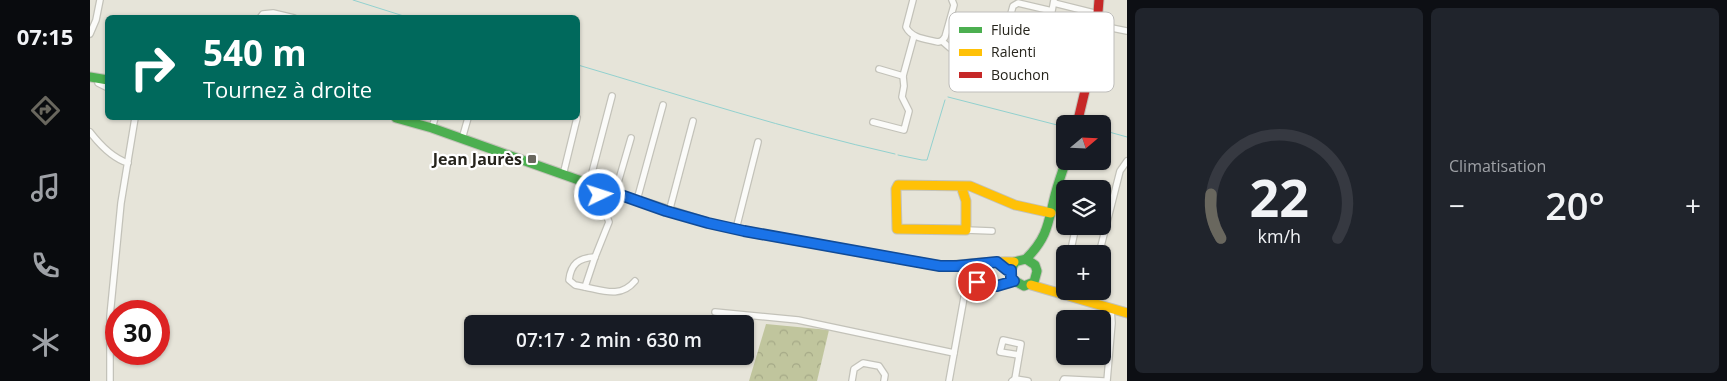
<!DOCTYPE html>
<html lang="fr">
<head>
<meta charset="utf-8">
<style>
  body { margin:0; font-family:"Open Sans",sans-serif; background:#20242c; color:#f1f3f6; height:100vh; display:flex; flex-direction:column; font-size:19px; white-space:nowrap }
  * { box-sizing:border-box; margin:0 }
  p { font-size:16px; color:#9ea1a6 }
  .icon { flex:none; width:28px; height:28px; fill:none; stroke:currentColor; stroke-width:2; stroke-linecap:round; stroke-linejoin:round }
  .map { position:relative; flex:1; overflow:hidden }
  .drawer { display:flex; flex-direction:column; gap:8px; padding:8px; background:#0d0f14; width:600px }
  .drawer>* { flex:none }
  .hud { position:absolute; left:15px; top:15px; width:475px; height:105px; border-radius:8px; box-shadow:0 1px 4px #0004; background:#00695c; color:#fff; overflow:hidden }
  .needle { width:32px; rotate:71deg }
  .fabs { position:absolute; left:966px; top:115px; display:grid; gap:10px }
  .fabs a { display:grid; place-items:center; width:55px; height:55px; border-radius:8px; background:#171b24; box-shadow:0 1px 4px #0004; font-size:25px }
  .speed { position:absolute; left:15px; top:300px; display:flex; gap:10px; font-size:25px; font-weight:700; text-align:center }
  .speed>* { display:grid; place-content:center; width:65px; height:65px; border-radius:50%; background:#171b24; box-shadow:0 1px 4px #0004; line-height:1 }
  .speed .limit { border:8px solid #d22; background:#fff; color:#111 }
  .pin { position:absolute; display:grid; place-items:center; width:42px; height:42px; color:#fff; margin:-21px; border:2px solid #fff; border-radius:50%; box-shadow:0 1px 5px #0007 }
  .me { position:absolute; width:55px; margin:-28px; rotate:86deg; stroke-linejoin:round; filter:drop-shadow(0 0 4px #0008) }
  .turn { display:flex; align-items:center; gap:18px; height:105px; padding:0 15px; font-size:22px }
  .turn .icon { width:65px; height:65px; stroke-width:2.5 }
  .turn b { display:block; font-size:35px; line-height:42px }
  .big { font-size:38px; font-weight:600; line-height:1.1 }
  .drawer .tile { flex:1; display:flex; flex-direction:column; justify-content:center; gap:8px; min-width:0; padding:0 18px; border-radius:8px; background:#20242c }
  .drawer .dial { align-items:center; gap:0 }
  .dial svg { height:130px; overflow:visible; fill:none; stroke:#363941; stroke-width:7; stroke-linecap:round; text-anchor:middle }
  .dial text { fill:#f1f3f6; stroke:none }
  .heat { display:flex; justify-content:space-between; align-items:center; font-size:28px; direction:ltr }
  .drawer .tiles { flex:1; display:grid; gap:8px; grid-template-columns:repeat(2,1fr) }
  .trip { position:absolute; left:374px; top:315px; width:290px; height:50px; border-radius:8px; background:#171b24; box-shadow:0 1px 4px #0004; font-weight:600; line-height:50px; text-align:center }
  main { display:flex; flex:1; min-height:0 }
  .tab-bar { display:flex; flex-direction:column; width:90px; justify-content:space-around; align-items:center; background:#090b0e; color:#9ea1a6 }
  .tab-bar .icon { width:35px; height:35px }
  .tab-bar .selected { color:#69675e }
  .tab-bar b { font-size:22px; color:#f1f3f6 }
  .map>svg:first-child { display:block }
</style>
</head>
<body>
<main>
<nav class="tab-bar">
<b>07:15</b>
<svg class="icon selected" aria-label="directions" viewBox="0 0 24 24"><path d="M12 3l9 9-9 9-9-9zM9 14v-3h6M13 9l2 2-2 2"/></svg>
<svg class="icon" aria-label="music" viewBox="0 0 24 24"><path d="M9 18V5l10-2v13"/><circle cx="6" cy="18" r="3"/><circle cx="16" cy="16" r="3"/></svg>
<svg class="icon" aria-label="phone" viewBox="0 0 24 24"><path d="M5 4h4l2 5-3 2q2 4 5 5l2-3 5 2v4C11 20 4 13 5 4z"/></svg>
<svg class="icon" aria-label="climate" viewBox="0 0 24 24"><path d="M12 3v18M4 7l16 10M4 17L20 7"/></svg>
</nav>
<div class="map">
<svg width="1037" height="381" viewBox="0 0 1037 381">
  <defs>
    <pattern id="forest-crowns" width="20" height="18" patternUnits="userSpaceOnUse" patternTransform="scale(1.25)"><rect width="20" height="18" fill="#c0c59d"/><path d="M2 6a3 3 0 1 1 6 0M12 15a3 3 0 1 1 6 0" fill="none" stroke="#a5a987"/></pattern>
  </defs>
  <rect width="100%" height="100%" fill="#e6e4d9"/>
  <!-- forest -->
  <path fill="url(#forest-crowns)" d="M 676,324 L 739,330 L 727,381 L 659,381 Z"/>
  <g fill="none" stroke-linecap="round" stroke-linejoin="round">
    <!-- stream -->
    <g stroke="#92d1cf" stroke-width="1">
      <path d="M 263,0 L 320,18"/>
      <path d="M 488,65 C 593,96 698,130 805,154"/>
      <path d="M 858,97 L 975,127"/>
      <path d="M 1012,130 L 1037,137"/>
      <path d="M 808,155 L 832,160 L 837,160 L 855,100"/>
    </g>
    <defs>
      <g id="street">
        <path d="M 823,0 L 816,27 C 822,39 837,39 848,42 L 852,41"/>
        <path d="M 964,3 L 1008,14"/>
        <path d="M 920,17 L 923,6 L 928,3 L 962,11 L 964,0"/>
        <path d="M 170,18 L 173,14 L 183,13 L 204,18"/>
        <path d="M 1007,25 L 1037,31"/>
        <path d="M 919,29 L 1005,49"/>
        <path d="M 0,34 L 6,20 L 10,0"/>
        <path d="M 852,41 L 860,48 L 881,54 L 895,64 L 996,88"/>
        <path d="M 852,41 L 855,37 L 864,5 L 862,0"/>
        <path d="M 789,69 L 813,76"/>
        <path d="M 8,78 L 8,83 L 18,88"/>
        <path d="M 783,122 L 814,130 L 819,111 L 812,97 L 814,86 L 813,76 L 824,36"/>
        <path d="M 342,128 L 345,118"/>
        <path d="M 0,132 C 10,145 22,158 38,163"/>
        <path d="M 372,139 L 378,118"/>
        <path d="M 473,175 L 487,118"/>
        <path d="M 499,184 L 522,96"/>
        <path d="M 511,188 C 508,200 515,211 519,222 L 505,257 L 495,287 C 514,291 531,298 545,281"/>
        <path d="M 525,193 L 541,138"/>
        <path d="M 964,198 L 975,201"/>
        <path d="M 547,200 L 573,105"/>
        <path d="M 579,212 L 603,121"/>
        <path d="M 646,229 L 668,142"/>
        <path d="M 876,230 L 902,231"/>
        <path d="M 980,254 L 986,226"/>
        <path d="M 1009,254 L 1030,171 L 1037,161"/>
        <path d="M 495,287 L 485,285 L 479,280 C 481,264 488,258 505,257"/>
        <path d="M 997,302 L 1000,291"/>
        <path d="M 625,312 L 708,320 L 864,353"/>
        <path d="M 925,379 L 931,344 L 913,340 L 910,352 L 929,355"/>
        <path d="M 20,381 L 20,316 L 31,203 L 45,118"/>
        <path d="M 762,381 L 764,369 L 773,363 L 789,366 L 795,375 L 794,381"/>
        <path d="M 859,381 L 875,292 L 880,283 C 898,280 904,289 924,281"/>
        <path d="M 922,381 L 925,379 L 938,381"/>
        <path d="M 973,381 L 974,379 L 1014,381"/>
        <path d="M 1017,381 L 1022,323 L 1021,309"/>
      </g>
      <g id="fast">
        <path d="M 0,77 L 18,80"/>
        <path d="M 306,118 L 342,128 L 531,195"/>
        <path d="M 936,259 C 958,237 958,223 965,195 C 968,184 972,172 976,161"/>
        <path d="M 924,262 L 936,259 L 945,265 L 947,271 L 944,282 L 934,286 L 923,280 L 921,270 L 925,262"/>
      </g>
      <g id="slow">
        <path d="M 871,186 L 876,201 L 876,230 L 807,229 L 806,189 L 808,185 L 880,186 L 925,205 L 961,213"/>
        <path d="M 531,195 L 618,223 L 654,231 L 850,266 C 875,266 899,260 924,262"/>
        <path d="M 941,285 L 1037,313"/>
      </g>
      <path id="jam" d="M 987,124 L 1005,49 L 1009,0"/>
    </defs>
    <!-- street casing -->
    <use href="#street" stroke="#c3c2b9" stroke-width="8"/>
    <!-- fast casing -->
    <use href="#fast" stroke="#c3c2b9" stroke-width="11"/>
    <!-- slow casing -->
    <use href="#slow" stroke="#c3c2b9" stroke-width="11"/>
    <!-- jam casing -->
    <use href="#jam" stroke="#c3c2b9" stroke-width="11"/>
    <!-- street -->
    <use href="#street" stroke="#fbfbf9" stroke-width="5.5"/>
    <!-- fast -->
    <use href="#fast" stroke="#4caf50" stroke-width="9"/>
    <!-- slow -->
    <use href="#slow" stroke="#ffc107" stroke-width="9"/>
    <!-- jam -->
    <use href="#jam" stroke="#c62828" stroke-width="9"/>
  </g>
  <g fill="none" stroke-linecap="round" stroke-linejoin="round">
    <defs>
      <path id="route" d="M 510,195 L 511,188 L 576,211 L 618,223 L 654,231 L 850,266 L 867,266 L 907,262 L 917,270 L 921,270 L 921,278 L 924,281 L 907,286 L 887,282"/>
    </defs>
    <!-- route casing -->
    <use href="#route" stroke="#114b97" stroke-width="12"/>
    <!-- route -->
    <use href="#route" stroke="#1a73e8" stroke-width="9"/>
  </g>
  <!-- markers -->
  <rect fill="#69675e" stroke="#fff" stroke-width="2" x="437" y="154" width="10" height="10" rx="2.5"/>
  <g text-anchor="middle" stroke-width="4.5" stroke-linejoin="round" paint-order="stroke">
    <!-- poi labels -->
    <g font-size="16" font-weight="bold" fill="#26241c" stroke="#fff" text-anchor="end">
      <text x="432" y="165">Jean Jaurès</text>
    </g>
  </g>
  <!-- legend -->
  <rect x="859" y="12" width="165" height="80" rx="8" fill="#fff" stroke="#bebdbb" stroke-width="1"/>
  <rect x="869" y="27" width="23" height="6" fill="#4caf50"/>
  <rect x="869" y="49" width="23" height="7" fill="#ffc107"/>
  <rect x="869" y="72" width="23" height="6" fill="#c62828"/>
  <g font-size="14" fill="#26241c">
    <text x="901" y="35">Fluide</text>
    <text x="901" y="57">Ralenti</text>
    <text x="901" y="80">Bouchon</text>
  </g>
</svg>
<div class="fabs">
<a><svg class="needle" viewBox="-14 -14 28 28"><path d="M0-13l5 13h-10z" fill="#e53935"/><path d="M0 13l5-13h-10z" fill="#9ea1a6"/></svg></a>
<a><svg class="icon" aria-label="layers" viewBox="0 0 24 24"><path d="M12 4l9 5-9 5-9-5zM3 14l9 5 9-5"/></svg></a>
<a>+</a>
<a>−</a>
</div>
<div class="speed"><div class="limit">30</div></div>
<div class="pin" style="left:887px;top:282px;background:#d93025"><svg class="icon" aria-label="arrive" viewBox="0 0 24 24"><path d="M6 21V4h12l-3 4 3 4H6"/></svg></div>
<svg class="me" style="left:510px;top:195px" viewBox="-20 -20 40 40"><circle r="17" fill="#1a73e8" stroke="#fff" stroke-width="3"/><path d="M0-11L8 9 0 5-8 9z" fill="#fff"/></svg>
<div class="trip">07:17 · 2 min · 630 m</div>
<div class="hud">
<div class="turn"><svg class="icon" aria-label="right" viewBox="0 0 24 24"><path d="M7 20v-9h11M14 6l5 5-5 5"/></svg><div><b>540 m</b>Tournez à droite</div></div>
</div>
</div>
<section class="drawer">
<div class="tiles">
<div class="tile dial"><svg viewBox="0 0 100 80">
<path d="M14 69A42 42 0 1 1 86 69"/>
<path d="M14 69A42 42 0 0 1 8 42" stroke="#69675e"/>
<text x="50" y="56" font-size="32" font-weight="700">22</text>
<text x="50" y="72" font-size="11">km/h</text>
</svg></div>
<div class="tile"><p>Climatisation</p>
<div class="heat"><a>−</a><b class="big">20°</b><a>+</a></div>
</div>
</div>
</section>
</main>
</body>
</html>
